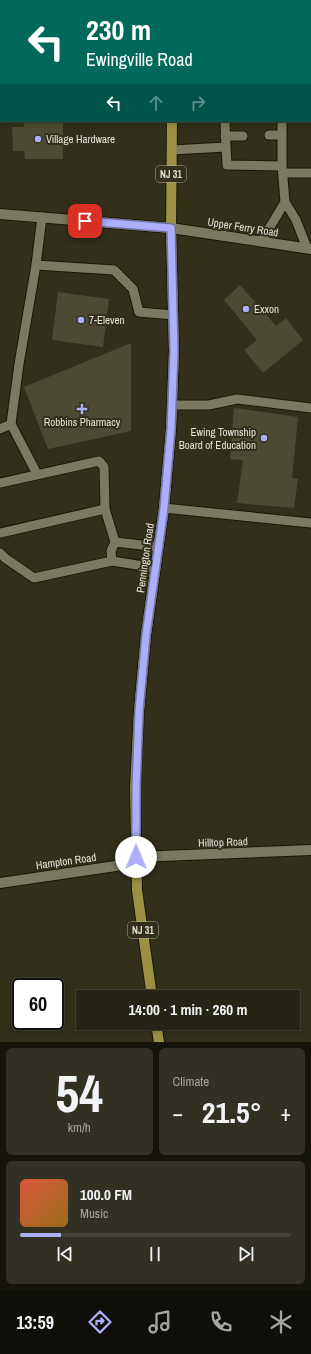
<!DOCTYPE html>
<html lang="en">
<head>
<meta charset="utf-8">
<style>
  body { margin:0; font-family:"Archivo Narrow",sans-serif; background:#323022; color:#f1f3f6; height:100vh; display:flex; flex-direction:column; font-size:15px; white-space:nowrap }
  * { box-sizing:border-box; margin:0 }
  p { font-size:13px; color:#a4a4a0 }
  .icon { flex:none; width:22px; height:22px; fill:none; stroke:currentColor; stroke-width:2; stroke-linecap:round; stroke-linejoin:round }
  .map { position:relative; height:1042px; overflow:hidden }
  .panel { display:flex; flex-direction:column; gap:6px; padding:6px; background:#15140b; flex:1 }
  .panel>* { flex:none }
  .banner { position:absolute; left:0px; top:0px; width:311px; height:122px; box-shadow:0 2px 6px #0003,0 0 0 1px #424134; background:#00695c; color:#fff; overflow:hidden }
  .speed { position:absolute; left:12px; top:978px; display:flex; gap:8px; font-size:20px; font-weight:700; text-align:center }
  .speed>* { display:grid; place-content:center; width:52px; height:52px; border-radius:50%; background:#262414; box-shadow:0 2px 6px #0003,0 0 0 1px #424134; line-height:1 }
  .speed .limit { border:2px solid #111; border-radius:6px; background:#fff; color:#111 }
  .pin { position:absolute; display:grid; place-items:center; width:34px; height:34px; color:#fff; margin:-17px; border-radius:8px; box-shadow:0 2px 6px #0006 }
  .me { position:absolute; width:44px; margin:-22px; rotate:0deg; stroke-linejoin:round; filter:drop-shadow(0 0 3px #0008) }
  .turn { display:flex; align-items:center; gap:14px; height:84px; padding:0 20px; font-size:18px }
  .turn .icon { width:52px; height:52px; stroke-width:2.5 }
  .turn b { display:block; font-size:28px; line-height:34px }
  .lanes { display:flex; align-items:center; height:38px; padding:0 20px; background:#0003; justify-content:center; gap:20px; direction:ltr }
  .lanes .off { opacity:.35 }
  .big { font-size:30px; font-weight:700; line-height:1.1 }
  .panel .widget { flex:1; display:flex; flex-direction:column; justify-content:center; gap:6px; min-width:0; padding:0 14px; border-radius:6px; background:#323022 }
  .panel .dial { align-items:center; gap:0 }
  .dial b { font-size:52px; line-height:1 }
  .song { display:flex; align-items:center; gap:12px }
  .cover { width:48px; height:48px; border-radius:6px; background:linear-gradient(135deg,hsl(10 70% 55%),hsl(40 70% 35%)) }
  .played { height:4px; border-radius:2px; background:linear-gradient(90deg,#adaffb 15%,#424134 15%) }
  .keys { display:flex; justify-content:space-around; direction:ltr }
  .heat { display:flex; justify-content:space-between; align-items:center; font-size:22px; direction:ltr }
  .panel .tiles { flex:1; display:grid; gap:6px; grid-template-columns:1fr 1fr }
  .widget:last-child { grid-column:span 2 }
  .trip { position:absolute; left:76px; top:990px; width:224px; height:40px; border-radius:0px; background:#262414; box-shadow:0 2px 6px #0003,0 0 0 1px #424134; font-weight:700; line-height:40px; text-align:center }
  .dock { display:flex; height:64px; justify-content:space-around; align-items:center; background:#0f0e08; color:#a4a4a0 }
  .dock .icon { width:28px; height:28px }
  .dock .current { color:#adaffb }
  .dock b { font-size:18px; color:#f1f3f6 }
  .map>svg:first-child { display:block }
</style>
</head>
<body>
<div class="map">
<svg width="311" height="1042" viewBox="0 0 311 1042">
  <rect width="100%" height="100%" fill="#32301a"/>
  <!-- building -->
  <g fill="#4d4a34">
    <path d="M 24,121 L 63,121 L 63,159 L 25,159 L 24,151 L 13,151 L 12,127 L 24,127 Z"/>
    <path d="M 240,285 L 276,326 L 286,318 L 303,340 L 263,373 L 244,350 L 257,340 L 224,300 Z"/>
    <path d="M 58,292 L 109,299 L 103,347 L 52,340 Z"/>
    <path d="M 131,343 L 131,431 L 48,449 L 24,387 Z"/>
    <path d="M 234,408 L 298,417 L 292,478 L 298,479 L 294,508 L 237,503 L 243,460 L 230,459 Z"/>
  </g>
  <g fill="none" stroke-linecap="round" stroke-linejoin="round">
    <defs>
      <g id="service">
        <path d="M 253,1 L 311,0"/>
        <path d="M 310,80 L 311,80"/>
        <path d="M 310,92 L 311,92"/>
        <path d="M 225,121 L 226,147"/>
        <path d="M 269,135 L 282,135"/>
        <path d="M 225,136 L 243,136"/>
        <path d="M 172,150 L 226,147 L 227,165 L 282,166 L 282,121"/>
        <path d="M 282,166 L 285,202 L 296,220 L 307,248"/>
        <path d="M 283,173 L 311,173"/>
        <path d="M 42,217 L 36,265 L 114,270 L 133,289 L 139,312 L 173,315"/>
        <path d="M 261,242 L 285,202"/>
        <path d="M 172,405 L 209,405 L 237,399 L 311,408"/>
        <path d="M 11,424 L 37,474"/>
        <path d="M 0,429 L 11,424 L 19,364 L 36,265"/>
        <path d="M 0,483 L 99,461 L 104,467 L 105,509 L 115,542 L 111,551 L 112,561"/>
        <path d="M 164,508 L 311,523"/>
        <path d="M 0,533 L 105,509"/>
        <path d="M 115,542 L 159,547"/>
        <path d="M 0,553 L 5,558 L 34,578 L 112,561 L 156,568"/>
      </g>
      <g id="minor">
        <path d="M 136,857 L 311,850"/>
        <path d="M 0,883 L 136,863"/>
      </g>
      <path id="secondary" d="M 0,214 L 171,228 L 311,249"/>
      <g id="primary">
        <path d="M 173,0 L 173,1"/>
        <path d="M 152,997 L 137,890 L 135,788 L 139,711 L 146,635 L 164,508 L 171,429 L 174,351 L 171,228 L 172,121"/>
        <path d="M 156,1023 L 159,1042"/>
      </g>
    </defs>
    <!-- service casing -->
    <use href="#service" stroke="#1a1804" stroke-width="11"/>
    <!-- minor casing -->
    <use href="#minor" stroke="#1a1804" stroke-width="12"/>
    <!-- secondary casing -->
    <use href="#secondary" stroke="#1a1804" stroke-width="12"/>
    <!-- primary casing -->
    <use href="#primary" stroke="#1a1804" stroke-width="12"/>
    <!-- service -->
    <use href="#service" stroke="#7c7961" stroke-width="9"/>
    <!-- minor -->
    <use href="#minor" stroke="#7c7961" stroke-width="10"/>
    <!-- secondary -->
    <use href="#secondary" stroke="#7c7961" stroke-width="10"/>
    <!-- primary -->
    <use href="#primary" stroke="#9a9145" stroke-width="10"/>
  </g>
  <g fill="none" stroke-linecap="round" stroke-linejoin="round">
    <defs>
      <path id="route" d="M 85,221 L 171,228 L 174,351 L 171,429 L 164,508 L 146,635 L 139,711 L 136,788 L 136,857"/>
    </defs>
    <!-- route casing -->
    <use href="#route" stroke="#7072a3" stroke-width="10"/>
    <!-- route -->
    <use href="#route" stroke="#adaffb" stroke-width="7"/>
  </g>
  <!-- markers -->
  <g fill="#adaffb" stroke="#32301a" stroke-width="1.5">
    <circle cx="38" cy="139" r="4"/>
    <circle cx="246" cy="309" r="4"/>
    <circle cx="81" cy="320" r="4"/>
    <path d="M80 403h4v4h4v4h-4v4h-4v-4h-4v-4h4z"/>
    <circle cx="264" cy="438" r="4"/>
  </g>
  <g text-anchor="middle" stroke-width="4" stroke-linejoin="round" paint-order="stroke">
    <!-- shield labels -->
    <g fill="#32301a" stroke="#aead9d" stroke-width="1">
      <rect x="156" y="166" width="30" height="16" rx="3"/>
      <rect x="128" y="922" width="30" height="16" rx="3"/>
    </g>
    <g font-size="10" font-weight="bold" fill="#e3e2d5">
      <text x="171" y="178">NJ 31</text>
      <text x="143" y="934">NJ 31</text>
    </g>
    <!-- poi labels -->
    <g font-size="11" fill="#e3e2d5" stroke="#32301a" text-anchor="start">
      <text x="46" y="143">Village Hardware</text>
      <text x="254" y="313">Exxon</text>
      <text x="89" y="324">7-Eleven</text>
      <text x="82" y="426" text-anchor="middle">Robbins Pharmacy</text>
      <text x="256" y="436" text-anchor="end">Ewing Township<tspan x="256" dy="13">Board of Education</tspan></text>
    </g>
    <!-- street labels -->
    <g font-size="11" fill="#e3e2d5" stroke="#32301a">
      <text transform="translate(243 227) rotate(9)" y="4">Upper Ferry Road</text>
      <text transform="translate(145 558) rotate(-82)" y="4">Pennington Road</text>
      <text transform="translate(223 842) rotate(-2)" y="4">Hilltop Road</text>
      <text transform="translate(66 861) rotate(-8)" y="4">Hampton Road</text>
    </g>
  </g>
</svg>
<div class="speed"><div class="limit">60</div></div>
<div class="pin" style="left:85px;top:221px;background:#d93025"><svg class="icon" aria-label="arrive" viewBox="0 0 24 24"><path d="M6 21V4h12l-3 4 3 4H6"/></svg></div>
<svg class="me" style="left:136px;top:857px" viewBox="-20 -20 40 40"><circle r="19" fill="#fff"/><path d="M0-13L10 11 0 6-10 11z" fill="#adaffb"/></svg>
<div class="trip">14:00 · 1 min · 260 m</div>
<div class="banner">
<div class="turn"><svg class="icon" aria-label="left" viewBox="0 0 24 24"><path d="M17 20v-9H6M10 6l-5 5 5 5"/></svg><div><b>230 m</b>Ewingville Road</div></div>
<div class="lanes"><svg class="icon" aria-label="left" viewBox="0 0 24 24"><path d="M17 20v-9H6M10 6l-5 5 5 5"/></svg><svg class="icon off" aria-label="ahead" viewBox="0 0 24 24"><path d="M12 20V5M6 11l6-6 6 6"/></svg><svg class="icon off" aria-label="right" viewBox="0 0 24 24"><path d="M7 20v-9h11M14 6l5 5-5 5"/></svg></div>
</div>
</div>
<section class="panel">
<div class="tiles">
<div class="widget dial"><b>54</b><p>km/h</p></div>
<div class="widget"><p>Climate</p>
<div class="heat"><a>−</a><b class="big">21.5°</b><a>+</a></div>
</div>
<div class="widget">
<div class="song"><i class="cover"></i><div><b>100.0 FM</b><p>Music</p></div></div>
<div class="played"></div>
<div class="keys"><svg class="icon" aria-label="previous" viewBox="0 0 24 24"><path d="M18 5L8 12l10 7zM5 5v14"/></svg><svg class="icon" aria-label="pause" viewBox="0 0 24 24"><path d="M8 5v14M16 5v14"/></svg><svg class="icon" aria-label="next" viewBox="0 0 24 24"><path d="M6 5l10 7-10 7zM19 5v14"/></svg></div>
</div>
</div>
</section>
<nav class="dock">
<b>13:59</b>
<svg class="icon current" aria-label="directions" viewBox="0 0 24 24"><path d="M12 3l9 9-9 9-9-9zM9 14v-3h6M13 9l2 2-2 2"/></svg>
<svg class="icon" aria-label="music" viewBox="0 0 24 24"><path d="M9 18V5l10-2v13"/><circle cx="6" cy="18" r="3"/><circle cx="16" cy="16" r="3"/></svg>
<svg class="icon" aria-label="phone" viewBox="0 0 24 24"><path d="M5 4h4l2 5-3 2q2 4 5 5l2-3 5 2v4C11 20 4 13 5 4z"/></svg>
<svg class="icon" aria-label="climate" viewBox="0 0 24 24"><path d="M12 3v18M4 7l16 10M4 17L20 7"/></svg>
</nav>
</body>
</html>
